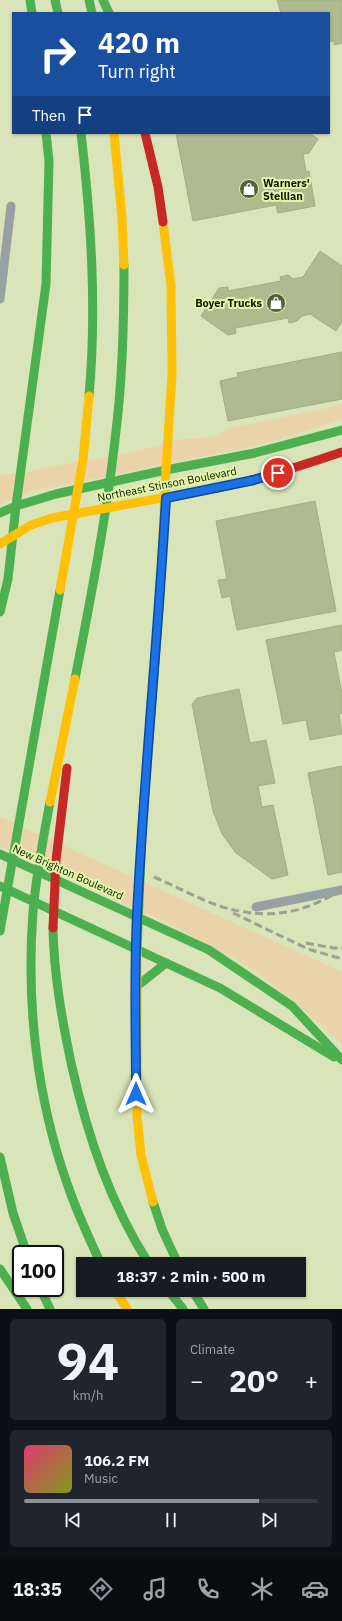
<!DOCTYPE html>
<html lang="en">
<head>
<meta charset="utf-8">
<style>
  body { margin:0; font-family:"IBM Plex Sans",sans-serif; background:#20242c; color:#f1f3f6; height:100vh; display:flex; flex-direction:column; font-size:15px; white-space:nowrap }
  * { box-sizing:border-box; margin:0 }
  p { font-size:13px; color:#9ea1a6 }
  .icon { flex:none; width:22px; height:22px; fill:none; stroke:currentColor; stroke-width:2; stroke-linecap:round; stroke-linejoin:round }
  .map { position:relative; height:1309px; overflow:hidden }
  .details { display:flex; flex-direction:column; gap:10px; padding:10px; background:#0d0f14; flex:1 }
  .details>* { flex:none }
  .guide { position:absolute; left:12px; top:12px; width:318px; height:122px; border-radius:0px; box-shadow:0 1px 3px #0004; background:#1a4fa0; color:#fff; overflow:hidden }
  .speed { position:absolute; left:12px; top:1245px; display:flex; gap:8px; font-size:20px; font-weight:700; text-align:center }
  .speed>* { display:grid; place-content:center; width:52px; height:52px; border-radius:50%; background:#171b24; box-shadow:0 1px 3px #0004; line-height:1 }
  .speed .limit { border:2px solid #111; border-radius:6px; background:#fff; color:#111 }
  .pin { position:absolute; display:grid; place-items:center; width:34px; height:34px; color:#fff; margin:-17px; border:2px solid #fff; border-radius:50%; box-shadow:0 1px 4px #0007 }
  .me { position:absolute; width:44px; margin:-22px; rotate:0deg; stroke-linejoin:round; filter:drop-shadow(0 0 3px #0008) }
  .turn { display:flex; align-items:center; gap:14px; height:84px; padding:0 20px; font-size:18px }
  .turn .icon { width:52px; height:52px; stroke-width:2.5 }
  .turn b { display:block; font-size:28px; line-height:34px }
  .then { display:flex; align-items:center; height:38px; padding:0 20px; background:#0003; gap:8px; font-size:15px }
  .big { font-size:30px; font-weight:700; line-height:1.1 }
  .details .card { flex:1; display:flex; flex-direction:column; justify-content:center; gap:6px; min-width:0; padding:0 14px; border-radius:6px; background:#20242c }
  .details .dial { align-items:center; gap:0 }
  .dial b { font-size:52px; line-height:1 }
  .song { display:flex; align-items:center; gap:12px }
  .cover { width:48px; height:48px; border-radius:6px; background:linear-gradient(135deg,hsl(340 70% 55%),hsl(70 70% 35%)) }
  .played { height:4px; border-radius:2px; background:linear-gradient(90deg,#8c9099 80%,#363941 80%) }
  .keys { display:flex; justify-content:space-around; direction:ltr }
  .heat { display:flex; justify-content:space-between; align-items:center; font-size:22px; direction:ltr }
  .details .tiles { flex:1; display:grid; gap:10px; grid-template-columns:1fr 1fr }
  .card:last-child { grid-column:span 2 }
  .trip { position:absolute; left:76px; top:1257px; width:230px; height:40px; border-radius:0px; background:#171b24; box-shadow:0 1px 3px #0004; font-weight:700; line-height:40px; text-align:center }
  .menu { display:flex; height:64px; justify-content:space-around; align-items:center; background:#090b0e; color:#9ea1a6 }
  .menu .icon { width:28px; height:28px }
  .menu .on { color:#8c9099 }
  .menu b { font-size:18px; color:#f1f3f6 }
  .map>svg:first-child { display:block }
</style>
</head>
<body>
<div class="map">
<svg width="342" height="1309" viewBox="0 0 342 1309">
  <rect width="100%" height="100%" fill="#d9e4b8"/>
  <!-- green -->
  <g fill="#ebd4a9">
    <path d="M 342,405 L 342,419 L 288,437 L 249,447 L 29,492 L 0,505 L 0,475 L 28,472 L 48,467 L 136,452 L 177,440 L 213,437 L 230,428 Z"/>
    <path d="M 0,817 L 342,972 L 342,1044 L 294,1001 L 248,966 L 162,920 L 125,905 L 0,846 Z"/>
  </g>
  <!-- building -->
  <g fill="#b0ba8f" stroke="#a3ab89">
    <path d="M 277,0 L 342,0 L 342,43 L 334,45 L 334,41 L 329,42 L 329,13 L 281,13 Z"/>
    <path d="M 176,133 L 309,133 L 318,139 L 309,153 L 303,154 L 306,172 L 309,171 L 315,206 L 278,213 L 276,205 L 193,221 Z"/>
    <path d="M 320,251 L 342,266 L 342,322 L 336,331 L 310,314 L 302,316 L 297,321 L 289,323 L 288,318 L 235,328 L 236,333 L 228,335 L 201,316 L 219,288 L 228,287 L 228,291 L 281,281 L 280,277 L 288,275 L 293,279 L 303,277 Z"/>
    <path d="M 342,352 L 342,399 L 228,421 L 220,381 L 238,377 L 237,373 Z"/>
    <path d="M 315,501 L 336,611 L 237,630 L 230,596 L 222,598 L 218,580 L 227,579 L 216,521 Z"/>
    <path d="M 342,625 L 342,650 L 334,652 L 342,694 L 342,713 L 339,714 L 342,734 L 310,740 L 306,720 L 283,724 L 266,640 Z"/>
    <path d="M 239,689 L 250,743 L 266,740 L 275,783 L 258,786 L 262,807 L 273,805 L 288,875 L 272,879 L 236,853 L 222,834 L 213,811 L 192,704 L 197,698 Z"/>
    <path d="M 342,766 L 342,872 L 328,875 L 308,773 Z"/>
  </g>
  <g fill="none" stroke-linecap="round" stroke-linejoin="round">
    <!-- street -->
    <g stroke="#97a1a1" stroke-width="9">
      <path d="M 0,299 L 11,206"/>
      <path d="M 256,907 L 342,890"/>
    </g>
    <!-- fast -->
    <g stroke="#4caf50" stroke-width="9">
      <path d="M 30,0 L 32,13"/>
      <path d="M 55,0 L 58,13"/>
      <path d="M 89,0 L 92,13"/>
      <path d="M 103,0 L 109,13"/>
      <path d="M 81,133 C 91,220 97,309 89,396"/>
      <path d="M 16,506 L 46,284 L 49,161 L 46,133"/>
      <path d="M 0,513 L 16,506 L 56,494 L 166,470 L 255,453 L 342,430"/>
      <path d="M 0,612 L 8,579 L 16,506"/>
      <path d="M 75,679 C 91,597 107,514 116,431 C 123,376 124,321 124,265"/>
      <path d="M 50,802 C 43,839 36,875 33,912 C 26,1004 37,1100 68,1186 C 77,1213 89,1238 101,1264"/>
      <path d="M 0,854 L 209,950 L 292,1006 L 342,1060"/>
      <path d="M 0,886 L 220,988 L 334,1057"/>
      <path d="M 53,928 C 54,976 62,1020 72,1067 C 88,1137 110,1203 149,1264"/>
      <path d="M 0,931 L 60,590"/>
      <path d="M 137,950 L 142,830 L 160,597"/>
      <path d="M 136,987 L 166,963"/>
      <path d="M 0,1157 L 13,1213 L 27,1254"/>
      <path d="M 153,1202 L 162,1229 L 178,1264"/>
      <path d="M 0,1269 L 27,1309"/>
      <path d="M 40,1288 L 50,1309"/>
      <path d="M 168,1290 L 183,1309"/>
      <path d="M 192,1290 L 204,1309"/>
    </g>
    <!-- slow -->
    <g stroke="#ffc107" stroke-width="9">
      <path d="M 114,133 L 122,218 L 124,265"/>
      <path d="M 163,222 L 171,286 L 172,375 L 166,470"/>
      <path d="M 0,544 L 31,525 L 52,518 L 217,488"/>
      <path d="M 60,590 L 83,460 L 89,396"/>
      <path d="M 160,597 L 166,470"/>
      <path d="M 50,802 L 75,679"/>
      <path d="M 137,950 L 137,1116 L 141,1155 L 153,1202"/>
      <path d="M 115,1290 L 127,1309"/>
    </g>
    <!-- jam -->
    <g stroke="#c62828" stroke-width="9">
      <path d="M 145,133 L 158,187 L 163,222"/>
      <path d="M 217,488 C 260,479 301,466 342,452"/>
      <path d="M 53,928 L 56,860 L 67,768"/>
    </g>
    <!-- rail -->
    <g stroke="#99a391" stroke-width="3" stroke-dasharray="8 4" stroke-linecap="butt">
      <path d="M 154,877 C 171,884 187,893 204,900 C 236,914 272,919 306,907 C 318,903 330,896 342,891"/>
      <path d="M 233,913 L 308,949 L 335,957 L 342,958"/>
      <path d="M 306,943 L 333,948 L 342,948"/>
    </g>
  </g>
  <g fill="none" stroke-linecap="round" stroke-linejoin="round">
    <defs>
      <path id="route" d="M 136,1094 C 136,1034 134,974 137,915 C 144,776 158,637 166,498 L 254,480 L 278,473"/>
    </defs>
    <!-- route casing -->
    <use href="#route" stroke="#114b97" stroke-width="10"/>
    <!-- route -->
    <use href="#route" stroke="#1a73e8" stroke-width="7"/>
  </g>
  <!-- icons -->
  <defs>
    <symbol id="shop-disc" viewBox="-11 -11 22 22"><circle r="9.5" fill="#565e40" stroke="#e1f6a6"/><path d="M-5-2.5h2.3a2.7 3.5 0 0 1 5.4 0H5L5.5 6h-11ZM-1.5-2.5h3a1.5 2.3 0 0 0-3 0Z" fill="#fff"/></symbol>
  </defs>
  <g fill-rule="evenodd">
    <use href="#shop-disc" x="238" y="178" width="22" height="22"/>
    <use href="#shop-disc" x="265" y="292" width="22" height="22"/>
  </g>
  <g text-anchor="middle" stroke-width="4" stroke-linejoin="round" paint-order="stroke">
    <!-- poi labels -->
    <g font-size="11" font-weight="bold" fill="#101600" stroke="#e1f6a6" text-anchor="start">
      <text x="263" y="187">Warners'<tspan x="263" dy="13">Stellian</tspan></text>
      <text x="262" y="307" text-anchor="end">Boyer Trucks</text>
    </g>
    <!-- street labels -->
    <g font-size="11" fill="#101600" stroke="#e1f6a6">
      <text transform="translate(167 484) rotate(-11)" y="4">Northeast Stinson Boulevard</text>
      <text transform="translate(68 872) rotate(24)" y="4">New Brighton Boulevard</text>
    </g>
  </g>
</svg>
<div class="speed"><div class="limit">100</div></div>
<div class="pin" style="left:278px;top:473px;background:#d93025"><svg class="icon" aria-label="arrive" viewBox="0 0 24 24"><path d="M6 21V4h12l-3 4 3 4H6"/></svg></div>
<svg class="me" style="left:136px;top:1094px" viewBox="-20 -20 40 40"><path d="M0-17L14 15 0 8-14 15z" fill="#1a73e8" stroke="#fff" stroke-width="4"/></svg>
<div class="trip">18:37 · 2 min · 500 m</div>
<div class="guide">
<div class="turn"><svg class="icon" aria-label="right" viewBox="0 0 24 24"><path d="M7 20v-9h11M14 6l5 5-5 5"/></svg><div><b>420 m</b>Turn right</div></div>
<div class="then">Then<svg class="icon" aria-label="arrive" viewBox="0 0 24 24"><path d="M6 21V4h12l-3 4 3 4H6"/></svg></div>
</div>
</div>
<section class="details">
<div class="tiles">
<div class="card dial"><b>94</b><p>km/h</p></div>
<div class="card"><p>Climate</p>
<div class="heat"><a>−</a><b class="big">20°</b><a>+</a></div>
</div>
<div class="card">
<div class="song"><i class="cover"></i><div><b>106.2 FM</b><p>Music</p></div></div>
<div class="played"></div>
<div class="keys"><svg class="icon" aria-label="previous" viewBox="0 0 24 24"><path d="M18 5L8 12l10 7zM5 5v14"/></svg><svg class="icon" aria-label="pause" viewBox="0 0 24 24"><path d="M8 5v14M16 5v14"/></svg><svg class="icon" aria-label="next" viewBox="0 0 24 24"><path d="M6 5l10 7-10 7zM19 5v14"/></svg></div>
</div>
</div>
</section>
<nav class="menu">
<b>18:35</b>
<svg class="icon on" aria-label="directions" viewBox="0 0 24 24"><path d="M12 3l9 9-9 9-9-9zM9 14v-3h6M13 9l2 2-2 2"/></svg>
<svg class="icon" aria-label="music" viewBox="0 0 24 24"><path d="M9 18V5l10-2v13"/><circle cx="6" cy="18" r="3"/><circle cx="16" cy="16" r="3"/></svg>
<svg class="icon" aria-label="phone" viewBox="0 0 24 24"><path d="M5 4h4l2 5-3 2q2 4 5 5l2-3 5 2v4C11 20 4 13 5 4z"/></svg>
<svg class="icon" aria-label="climate" viewBox="0 0 24 24"><path d="M12 3v18M4 7l16 10M4 17L20 7"/></svg>
<svg class="icon" aria-label="car" viewBox="0 0 24 24"><path d="M5 17H2v-5l4-1 3-4h7l3 4 3 1v5h-3M9 17h6M6 11h13"/><circle cx="7" cy="17" r="2"/><circle cx="17" cy="17" r="2"/></svg>
</nav>
</body>
</html>
